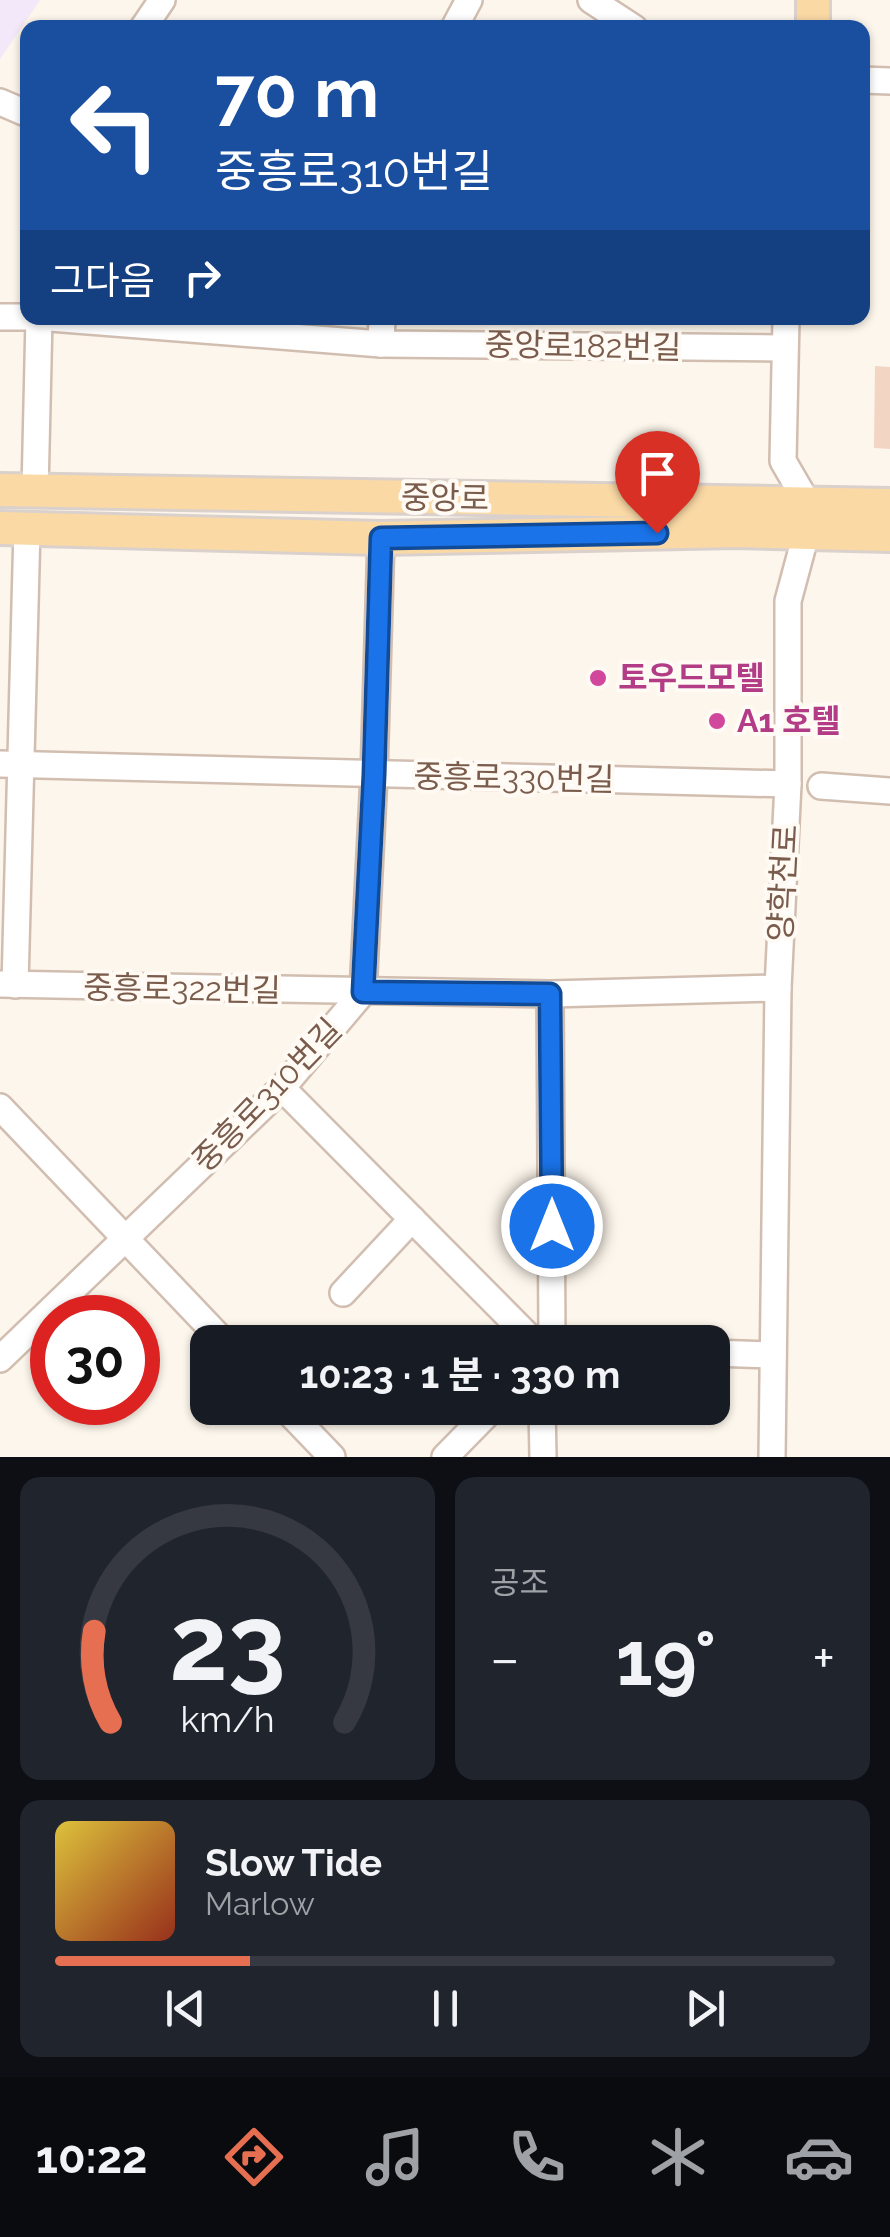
<!DOCTYPE html>
<html lang="ko">
<head>
<meta charset="utf-8">
<style>
  body { margin:0; font-family:Raleway,"Noto Sans KR",sans-serif; background:#20242c; color:#f1f3f6; height:100vh; display:flex; flex-direction:column; font-size:38px; white-space:nowrap }
  * { box-sizing:border-box; margin:0 }
  p { font-size:32px; color:#9ea1a6 }
  .icon { flex:none; width:55px; height:55px; fill:none; stroke:currentColor; stroke-width:2; stroke-linecap:round; stroke-linejoin:round }
  .map { position:relative; height:1457px; overflow:hidden }
  .details { display:flex; flex-direction:column; gap:20px; padding:20px; background:#0d0f14; flex:1 }
  .details>* { flex:none }
  .top-card { position:absolute; left:20px; top:20px; width:850px; height:305px; border-radius:20px; box-shadow:0 2px 8px #0004; background:#1a4fa0; color:#fff; overflow:hidden }
  .speed { position:absolute; left:30px; top:1295px; display:flex; gap:20px; font-size:50px; font-weight:700; text-align:center }
  .speed>* { display:grid; place-content:center; width:130px; height:130px; border-radius:50%; background:#171b24; box-shadow:0 2px 8px #0004; line-height:1 }
  .speed .limit { border:15px solid #d22; background:#fff; color:#111 }
  .pin { position:absolute; display:grid; place-items:center; width:85px; height:85px; color:#fff; margin:-102px -42px; border-radius:50% 50% 50% 0; rotate:-45deg; box-shadow:0 0 10px #0007 }
  .pin .icon { rotate:45deg }
  .me { position:absolute; width:110px; margin:-55px; rotate:0deg; stroke-linejoin:round; filter:drop-shadow(0 0 8px #0008) }
  .turn { display:flex; align-items:center; gap:35px; height:210px; padding:0 30px; font-size:45px }
  .turn .icon { width:130px; height:130px; stroke-width:2.5 }
  .turn b { display:block; font-size:70px; line-height:85px }
  .then { display:flex; align-items:center; height:95px; padding:0 30px; background:#0003; gap:20px; font-size:38px }
  .big { font-size:75px; font-weight:700; line-height:1.1 }
  .details .tile { flex:1; display:flex; flex-direction:column; justify-content:center; gap:15px; min-width:0; padding:0 35px; border-radius:20px; background:#20242c }
  .details .dial { align-items:center; gap:0 }
  .dial svg { height:260px; overflow:visible; fill:none; stroke:#363941; stroke-width:7; stroke-linecap:round; text-anchor:middle }
  .dial text { fill:#f1f3f6; stroke:none }
  .song { display:flex; align-items:center; gap:30px }
  .cover { width:120px; height:120px; border-radius:15px; background:linear-gradient(135deg,hsl(50 70% 55%),hsl(10 70% 35%)) }
  .played { height:10px; border-radius:5px; background:linear-gradient(90deg,#e76f51 25%,#363941 25%) }
  .keys { display:flex; justify-content:space-around; direction:ltr }
  .heat { display:flex; justify-content:space-between; align-items:center; font-size:55px; direction:ltr }
  .details .tiles { flex:1; display:grid; gap:20px; grid-template-columns:1fr 1fr }
  .tile:last-child { grid-column:span 2 }
  .trip { position:absolute; left:190px; top:1325px; width:540px; height:100px; border-radius:20px; background:#171b24; box-shadow:0 2px 8px #0004; font-weight:700; line-height:100px; text-align:center }
  .menu { display:flex; height:160px; justify-content:space-around; align-items:center; background:#090b0e; color:#9ea1a6 }
  .menu .icon { width:70px; height:70px }
  .menu .current { color:#e76f51 }
  .menu b { font-size:45px; color:#f1f3f6 }
  .map>svg:first-child { display:block }
</style>
</head>
<body>
<div class="map">
<svg width="890" height="1457" viewBox="0 0 890 1457">
  <rect width="100%" height="100%" fill="#fdf6ec"/>
  <!-- education -->
  <path fill="#f3e8fa" d="M 0,0 L 40,0 L 0,59 Z"/>
  <!-- building -->
  <path fill="#f3d5c3" d="M 875,366 L 890,367 L 890,449 L 874,448 Z"/>
  <g fill="none" stroke-linecap="round" stroke-linejoin="round">
    <defs>
      <g id="minor">
        <path d="M 591,0 L 634,28"/>
        <path d="M 143,28 L 162,0"/>
        <path d="M 454,28 L 469,0"/>
        <path d="M 862,80 L 890,81"/>
        <path d="M 0,102 L 28,114"/>
        <path d="M 0,317 L 28,317"/>
        <path d="M 50,318 L 381,344 L 785,348"/>
        <path d="M 381,344 L 382,318"/>
        <path d="M 35,491 L 39,318"/>
        <path d="M 0,764 L 788,784"/>
        <path d="M 821,786 L 890,791"/>
        <path d="M 0,984 L 550,994 L 778,988"/>
        <path d="M 15,985 L 27,529"/>
        <path d="M 363,992 L 374,775 L 381,538"/>
        <path d="M 550,994 L 552,1342"/>
        <path d="M 282,1088 L 534,1342"/>
        <path d="M 0,1107 L 224,1342"/>
        <path d="M 343,1293 L 412,1219"/>
        <path d="M 712,1353 L 773,1355"/>
        <path d="M 0,1359 L 282,1088 L 363,992"/>
        <path d="M 285,1408 L 332,1457"/>
        <path d="M 542,1408 L 543,1457"/>
        <path d="M 445,1457 L 493,1408"/>
        <path d="M 772,1457 L 778,988 L 788,784 L 788,601 L 806,534 L 808,504 L 783,461 L 786,318"/>
      </g>
      <g id="major">
        <path d="M 813,28 L 813,0"/>
        <path d="M 0,490 L 890,505"/>
        <path d="M 0,528 L 381,538 L 736,531 L 890,535"/>
      </g>
    </defs>
    <!-- minor casing -->
    <use href="#minor" stroke="#d1beb0" stroke-width="30"/>
    <!-- major casing -->
    <use href="#major" stroke="#dad1cd" stroke-width="38"/>
    <!-- minor -->
    <use href="#minor" stroke="#fff" stroke-width="25"/>
    <!-- major -->
    <use href="#major" stroke="#fbd9a5" stroke-width="32"/>
  </g>
  <g fill="none" stroke-linecap="round" stroke-linejoin="round">
    <defs>
      <path id="route" d="M 552,1226 L 550,994 L 363,992 L 374,775 L 381,538 L 657,533"/>
    </defs>
    <!-- route casing -->
    <use href="#route" stroke="#114b97" stroke-width="25"/>
    <!-- route -->
    <use href="#route" stroke="#1a73e8" stroke-width="18"/>
  </g>
  <!-- markers -->
  <g fill="#d1479c" stroke="#fffaf3" stroke-width="4">
    <circle cx="598" cy="678" r="10"/>
    <circle cx="717" cy="721" r="10"/>
  </g>
  <g text-anchor="middle" stroke-width="8" stroke-linejoin="round" paint-order="stroke">
    <!-- street labels -->
    <g font-size="32" fill="#7a5c4d" stroke="#fffaf3">
      <text transform="translate(583 346) rotate(1)" y="11">중앙로182번길</text>
      <text transform="translate(445 498) rotate(1)" y="11">중앙로</text>
      <text transform="translate(514 778) rotate(1)" y="11">중흥로330번길</text>
      <text transform="translate(783 883) rotate(-87)" y="11">양학천로</text>
      <text transform="translate(182 989) rotate(1)" y="11">중흥로322번길</text>
      <text transform="translate(267 1095) rotate(-46)" y="11">중흥로310번길</text>
    </g>
    <!-- hotel labels -->
    <g font-size="32" font-weight="bold" fill="#b23c85" stroke="#fffaf3" text-anchor="start">
      <text x="618" y="689">토우드모텔</text>
      <text x="737" y="732">A1 호텔</text>
    </g>
  </g>
</svg>
<div class="speed"><div class="limit">30</div></div>
<div class="pin" style="left:657px;top:533px;background:#d93025"><svg class="icon" aria-label="arrive" viewBox="0 0 24 24"><path d="M6 21V4h12l-3 4 3 4H6"/></svg></div>
<svg class="me" style="left:552px;top:1226px" viewBox="-20 -20 40 40"><circle r="17" fill="#1a73e8" stroke="#fff" stroke-width="3"/><path d="M0-11L8 9 0 5-8 9z" fill="#fff"/></svg>
<div class="trip">10:23 · 1 분 · 330 m</div>
<div class="top-card">
<div class="turn"><svg class="icon" aria-label="left" viewBox="0 0 24 24"><path d="M17 20v-9H6M10 6l-5 5 5 5"/></svg><div><b>70 m</b>중흥로310번길</div></div>
<div class="then">그다음<svg class="icon" aria-label="right" viewBox="0 0 24 24"><path d="M7 20v-9h11M14 6l5 5-5 5"/></svg></div>
</div>
</div>
<section class="details">
<div class="tiles">
<div class="tile dial"><svg viewBox="0 0 100 80">
<path d="M14 69A42 42 0 1 1 86 69"/>
<path d="M14 69A42 42 0 0 1 9 41" stroke="#e76f51"/>
<text x="50" y="56" font-size="32" font-weight="700">23</text>
<text x="50" y="72" font-size="11">km/h</text>
</svg></div>
<div class="tile"><p>공조</p>
<div class="heat"><a>−</a><b class="big">19°</b><a>+</a></div>
</div>
<div class="tile">
<div class="song"><i class="cover"></i><div><b>Slow Tide</b><p>Marlow</p></div></div>
<div class="played"></div>
<div class="keys"><svg class="icon" aria-label="previous" viewBox="0 0 24 24"><path d="M18 5L8 12l10 7zM5 5v14"/></svg><svg class="icon" aria-label="pause" viewBox="0 0 24 24"><path d="M8 5v14M16 5v14"/></svg><svg class="icon" aria-label="next" viewBox="0 0 24 24"><path d="M6 5l10 7-10 7zM19 5v14"/></svg></div>
</div>
</div>
</section>
<nav class="menu">
<b>10:22</b>
<svg class="icon current" aria-label="directions" viewBox="0 0 24 24"><path d="M12 3l9 9-9 9-9-9zM9 14v-3h6M13 9l2 2-2 2"/></svg>
<svg class="icon" aria-label="music" viewBox="0 0 24 24"><path d="M9 18V5l10-2v13"/><circle cx="6" cy="18" r="3"/><circle cx="16" cy="16" r="3"/></svg>
<svg class="icon" aria-label="phone" viewBox="0 0 24 24"><path d="M5 4h4l2 5-3 2q2 4 5 5l2-3 5 2v4C11 20 4 13 5 4z"/></svg>
<svg class="icon" aria-label="climate" viewBox="0 0 24 24"><path d="M12 3v18M4 7l16 10M4 17L20 7"/></svg>
<svg class="icon" aria-label="car" viewBox="0 0 24 24"><path d="M5 17H2v-5l4-1 3-4h7l3 4 3 1v5h-3M9 17h6M6 11h13"/><circle cx="7" cy="17" r="2"/><circle cx="17" cy="17" r="2"/></svg>
</nav>
</body>
</html>
